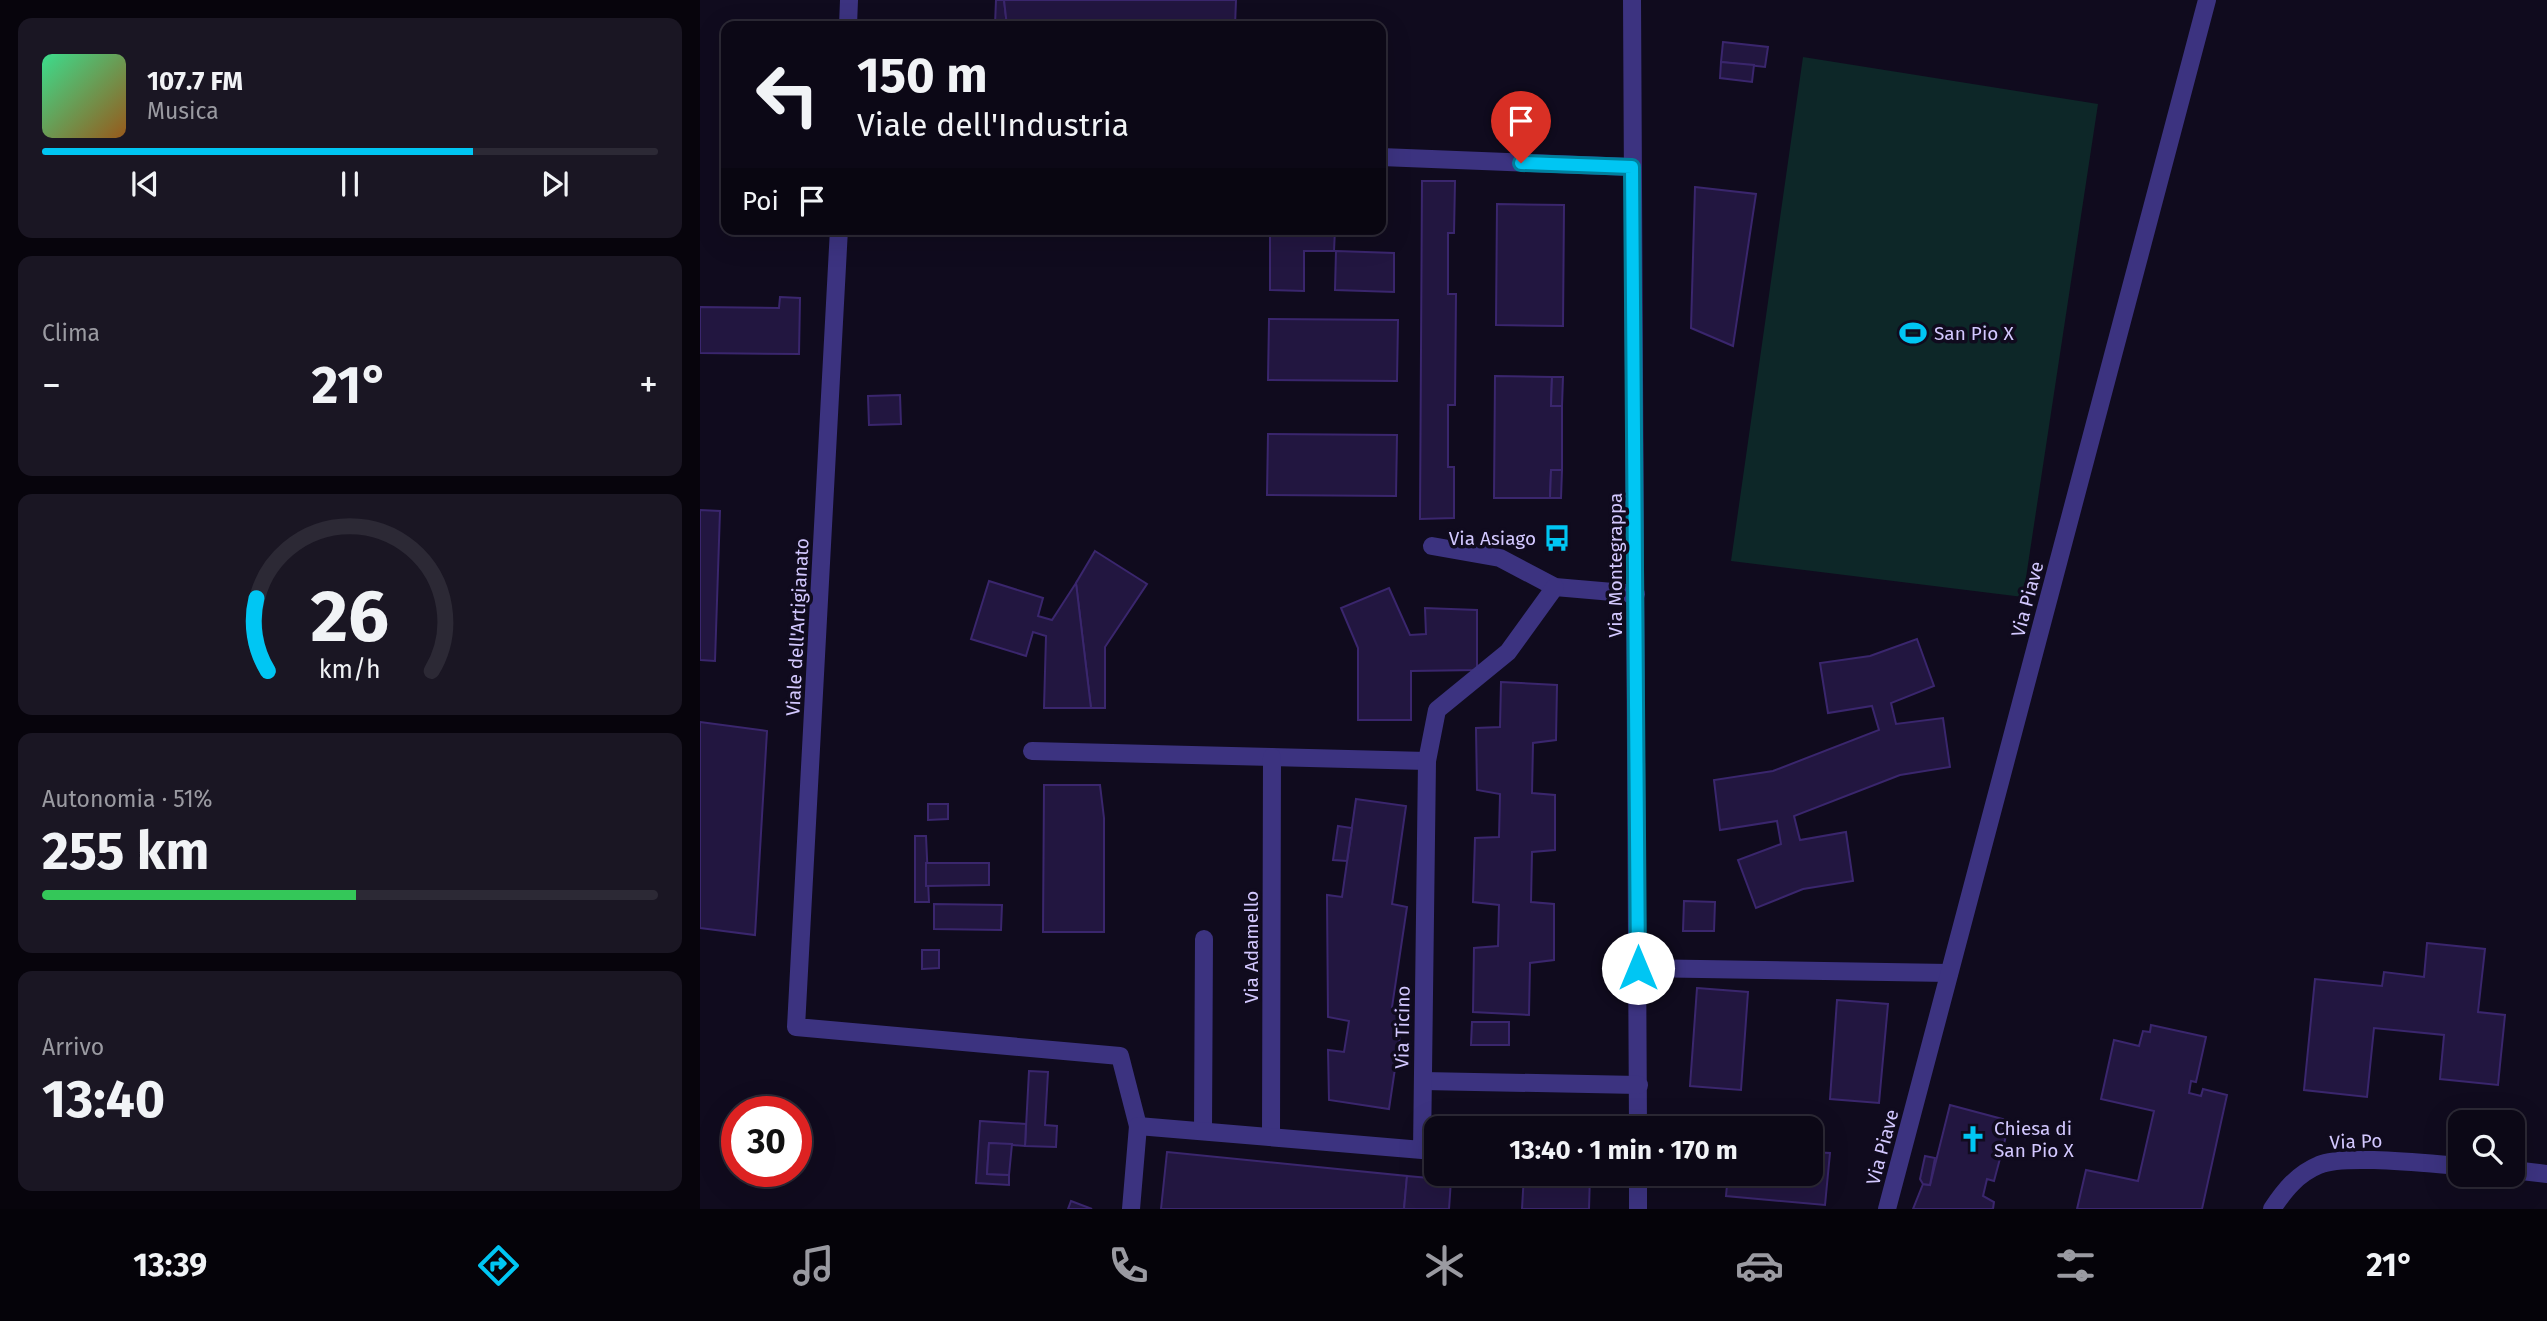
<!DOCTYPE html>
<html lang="it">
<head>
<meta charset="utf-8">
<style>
  body { margin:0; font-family:"Fira Sans",sans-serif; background:#1a1623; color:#f1f3f6; height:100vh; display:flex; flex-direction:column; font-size:26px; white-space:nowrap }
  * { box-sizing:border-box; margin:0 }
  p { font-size:23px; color:#9a9aa1 }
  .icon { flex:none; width:38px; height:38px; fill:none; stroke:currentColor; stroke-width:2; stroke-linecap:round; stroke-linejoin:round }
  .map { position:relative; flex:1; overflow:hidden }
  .drawer { display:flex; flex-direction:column; gap:18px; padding:18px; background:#07040c; width:700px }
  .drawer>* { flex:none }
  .guide { position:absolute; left:21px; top:21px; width:665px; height:214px; border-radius:14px; box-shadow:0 7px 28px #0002,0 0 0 2px #2c2935; background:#0c0816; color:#f1f3f6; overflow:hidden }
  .fabs { position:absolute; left:1748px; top:1110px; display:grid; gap:14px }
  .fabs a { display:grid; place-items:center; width:77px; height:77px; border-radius:14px; background:#0c0816; box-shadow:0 7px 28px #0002,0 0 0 2px #2c2935; font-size:35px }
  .speed { position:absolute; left:21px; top:1096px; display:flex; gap:14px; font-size:35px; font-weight:700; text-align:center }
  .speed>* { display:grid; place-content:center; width:91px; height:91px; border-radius:50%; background:#0c0816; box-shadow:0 7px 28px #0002,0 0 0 2px #2c2935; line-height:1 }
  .speed .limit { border:10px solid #d22; background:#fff; color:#111 }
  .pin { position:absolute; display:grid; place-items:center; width:60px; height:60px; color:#fff; margin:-72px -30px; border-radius:50% 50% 50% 0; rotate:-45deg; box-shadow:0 0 7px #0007 }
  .pin .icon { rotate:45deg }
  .me { position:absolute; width:77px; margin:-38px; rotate:0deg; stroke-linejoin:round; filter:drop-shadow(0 0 5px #0008) }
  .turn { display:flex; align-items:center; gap:24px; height:147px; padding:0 21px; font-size:32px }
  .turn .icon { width:91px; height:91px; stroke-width:2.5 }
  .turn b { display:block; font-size:49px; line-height:60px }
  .then { display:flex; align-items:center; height:66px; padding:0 21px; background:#0003; gap:14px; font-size:26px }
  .big { font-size:52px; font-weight:700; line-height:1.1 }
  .drawer .tile { flex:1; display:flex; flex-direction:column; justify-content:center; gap:10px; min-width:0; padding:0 24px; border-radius:14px; background:#1a1623 }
  .drawer .dial { align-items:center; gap:0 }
  .dial svg { height:182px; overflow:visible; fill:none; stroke:#2c2935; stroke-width:7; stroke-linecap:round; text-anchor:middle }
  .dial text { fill:#f1f3f6; stroke:none }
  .song { display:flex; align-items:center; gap:21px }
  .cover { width:84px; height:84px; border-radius:10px; background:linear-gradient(135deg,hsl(150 70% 55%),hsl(30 70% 35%)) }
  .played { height:7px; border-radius:4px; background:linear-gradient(90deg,#00c6f3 70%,#2c2935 70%) }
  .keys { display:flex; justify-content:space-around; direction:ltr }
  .heat { display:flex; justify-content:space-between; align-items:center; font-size:38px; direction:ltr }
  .charge { height:10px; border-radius:5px; background:linear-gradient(90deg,#34c759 51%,#2c2935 0) }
  .trip { position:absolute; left:724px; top:1116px; width:399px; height:70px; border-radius:14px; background:#0c0816; box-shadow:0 7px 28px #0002,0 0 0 2px #2c2935; font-weight:700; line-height:70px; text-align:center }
  .dock { display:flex; height:112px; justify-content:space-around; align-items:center; background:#050309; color:#9a9aa1 }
  .dock .icon { width:49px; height:49px }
  .dock .selected { color:#00c6f3 }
  .dock b { font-size:32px; color:#f1f3f6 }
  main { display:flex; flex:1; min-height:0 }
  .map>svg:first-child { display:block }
</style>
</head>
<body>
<main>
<section class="drawer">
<div class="tile">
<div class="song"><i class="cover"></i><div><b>107.7 FM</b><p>Musica</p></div></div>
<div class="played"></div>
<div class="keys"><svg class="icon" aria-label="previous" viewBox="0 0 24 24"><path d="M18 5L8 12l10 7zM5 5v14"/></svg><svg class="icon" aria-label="pause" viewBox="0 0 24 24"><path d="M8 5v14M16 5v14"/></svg><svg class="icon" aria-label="next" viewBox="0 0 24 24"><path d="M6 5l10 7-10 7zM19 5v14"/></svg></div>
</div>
<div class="tile"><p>Clima</p>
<div class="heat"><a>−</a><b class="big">21°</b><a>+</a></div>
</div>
<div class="tile dial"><svg viewBox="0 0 100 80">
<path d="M14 69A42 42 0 1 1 86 69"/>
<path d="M14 69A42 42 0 0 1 9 37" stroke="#00c6f3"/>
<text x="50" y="56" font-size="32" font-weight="700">26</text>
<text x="50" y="72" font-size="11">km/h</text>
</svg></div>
<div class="tile"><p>Autonomia · 51%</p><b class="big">255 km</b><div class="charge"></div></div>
<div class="tile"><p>Arrivo</p><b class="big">13:40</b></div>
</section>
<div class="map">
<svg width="1847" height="1209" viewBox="0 0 1847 1209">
  <rect width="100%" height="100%" fill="#100b1e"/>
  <!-- green -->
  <path fill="#0d2728" d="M 1103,57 L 1398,104 L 1323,597 L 1031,561 Z"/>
  <!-- building -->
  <g fill="#221640" stroke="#3a266d" stroke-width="2">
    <path d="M 296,0 L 304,0 L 307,26 L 295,25 Z"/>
    <path d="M 304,0 L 536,0 L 535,26 L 307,26 Z"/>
    <path d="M 1023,42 L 1068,47 L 1065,67 L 1021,62 Z"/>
    <path d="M 1021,62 L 1054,65 L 1052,82 L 1020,78 Z"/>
    <path d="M 722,181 L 755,181 L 754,233 L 748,233 L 748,294 L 756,294 L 755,405 L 748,405 L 748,467 L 754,467 L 754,518 L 720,519 Z"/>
    <path d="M 995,187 L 1056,194 L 1033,346 L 991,328 Z"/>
    <path d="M 797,204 L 864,205 L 863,326 L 796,325 Z"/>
    <path d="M 570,229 L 635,229 L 634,251 L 604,251 L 604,291 L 570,290 Z"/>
    <path d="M 636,251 L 694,253 L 694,292 L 635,290 Z"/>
    <path d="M 80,297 L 100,298 L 99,354 L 0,353 L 0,307 L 79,308 Z"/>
    <path d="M 569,319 L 698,320 L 697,381 L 568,380 Z"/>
    <path d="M 795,376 L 852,377 L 851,406 L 862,406 L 862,470 L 851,470 L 850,498 L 794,498 Z"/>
    <path d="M 852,377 L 863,377 L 862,406 L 851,406 Z"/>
    <path d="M 200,395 L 201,424 L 169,425 L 168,396 Z"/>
    <path d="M 568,434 L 697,435 L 696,496 L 567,495 Z"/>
    <path d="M 851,470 L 862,470 L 861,498 L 850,498 Z"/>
    <path d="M 0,510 L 20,511 L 15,661 L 0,660 Z"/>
    <path d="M 395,551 L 447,584 L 405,647 L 405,708 L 391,708 L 376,583 Z"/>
    <path d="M 289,581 L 343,598 L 338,616 L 352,620 L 376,583 L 391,708 L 344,708 L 346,636 L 333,632 L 326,656 L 271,639 Z"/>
    <path d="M 689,588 L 710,635 L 726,634 L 725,608 L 777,610 L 777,670 L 711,671 L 711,720 L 658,720 L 658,648 L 641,608 Z"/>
    <path d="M 1217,639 L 1234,686 L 1191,703 L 1196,724 L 1243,718 L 1250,767 L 1200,775 L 1094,816 L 1100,840 L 1146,832 L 1153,881 L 1103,889 L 1056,908 L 1038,860 L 1081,844 L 1077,821 L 1020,830 L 1014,780 L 1073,771 L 1179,730 L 1172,706 L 1128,713 L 1120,663 L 1170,656 Z"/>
    <path d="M 801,682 L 857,685 L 856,740 L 833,743 L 832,793 L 855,795 L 855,850 L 832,852 L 831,902 L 854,904 L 854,960 L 830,963 L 829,1015 L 773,1012 L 774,948 L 798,946 L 799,905 L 773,902 L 775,838 L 799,837 L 800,794 L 777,790 L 776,728 L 800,727 Z"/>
    <path d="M 0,722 L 67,731 L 55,935 L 0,928 Z"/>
    <path d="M 344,785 L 400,785 L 404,818 L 404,932 L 343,932 Z"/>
    <path d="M 656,799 L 706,806 L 692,904 L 707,907 L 692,1007 L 704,1008 L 689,1109 L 629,1100 L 628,1050 L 644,1052 L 649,1021 L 628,1017 L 627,895 L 642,897 Z"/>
    <path d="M 228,804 L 248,804 L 248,819 L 228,820 Z"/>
    <path d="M 638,826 L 652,828 L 647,861 L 633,860 Z"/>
    <path d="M 215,836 L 226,836 L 229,902 L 215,902 Z"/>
    <path d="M 226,863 L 289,863 L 289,885 L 226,886 Z"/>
    <path d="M 984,901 L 1015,902 L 1014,931 L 983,931 Z"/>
    <path d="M 234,904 L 302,905 L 301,930 L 234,929 Z"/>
    <path d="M 1727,943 L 1785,949 L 1778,1012 L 1805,1015 L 1798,1085 L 1740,1079 L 1744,1035 L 1674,1028 L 1667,1097 L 1604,1090 L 1615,979 L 1682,986 L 1684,972 L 1724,977 Z"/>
    <path d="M 222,950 L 239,950 L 239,968 L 222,969 Z"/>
    <path d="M 997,988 L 1048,992 L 1041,1090 L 990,1086 Z"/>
    <path d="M 1137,1000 L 1188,1004 L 1179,1103 L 1130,1099 Z"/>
    <path d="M 772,1022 L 809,1022 L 809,1045 L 771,1045 Z"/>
    <path d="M 1451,1025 L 1506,1037 L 1496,1082 L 1491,1081 L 1489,1093 L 1501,1096 L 1503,1089 L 1527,1095 L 1502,1209 L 1377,1209 L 1386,1170 L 1438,1181 L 1454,1111 L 1401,1099 L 1414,1040 L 1439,1046 L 1443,1031 L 1450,1032 Z"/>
    <path d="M 329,1071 L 348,1072 L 345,1125 L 357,1126 L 356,1147 L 325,1146 Z"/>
    <path d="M 1250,1105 L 1310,1121 L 1294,1181 L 1287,1179 L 1283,1196 L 1294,1202 L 1293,1209 L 1213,1209 L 1223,1184 L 1230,1185 Z"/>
    <path d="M 280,1121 L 326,1124 L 325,1146 L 289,1143 L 287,1174 L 309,1175 L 309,1185 L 276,1183 Z"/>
    <path d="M 289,1143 L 312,1144 L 309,1175 L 287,1174 Z"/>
    <path d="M 467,1152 L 707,1176 L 704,1209 L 461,1209 Z"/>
    <path d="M 1111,1152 L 1130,1153 L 1125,1205 L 1026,1196 L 1028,1174 L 1111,1174 Z"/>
    <path d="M 1225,1156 L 1235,1158 L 1230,1185 L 1223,1184 L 1220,1179 Z"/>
    <path d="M 824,1174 L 890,1174 L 889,1209 L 822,1209 Z"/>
    <path d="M 707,1176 L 751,1180 L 749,1209 L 704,1209 Z"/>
    <path d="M 371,1201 L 392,1209 L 368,1209 Z"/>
  </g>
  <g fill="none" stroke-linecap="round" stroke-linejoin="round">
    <!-- minor -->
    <g stroke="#3c3380" stroke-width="18">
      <path d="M 932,0 L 938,1129"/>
      <path d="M 148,26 L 149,0"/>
      <path d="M 681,157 L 932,167"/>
      <path d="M 139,229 L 96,1027 L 420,1056 L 438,1126"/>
      <path d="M 732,546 L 800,558 L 855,587 L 936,594"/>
      <path d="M 332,751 L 727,761"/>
      <path d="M 938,968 L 1249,973"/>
      <path d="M 723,1081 L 939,1085"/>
      <path d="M 503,1131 L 504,939"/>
      <path d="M 571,1137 L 572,757"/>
      <path d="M 1813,1170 L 1847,1174"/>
      <path d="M 431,1209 L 438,1126 L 722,1150 L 727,761 L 737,710 L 808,652 L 855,587"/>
      <path d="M 938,1209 L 938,1174"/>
      <path d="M 1187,1209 L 1507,0"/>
      <path d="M 1572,1209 C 1584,1191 1597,1174 1619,1165 C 1643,1154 1731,1164 1760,1166"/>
    </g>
  </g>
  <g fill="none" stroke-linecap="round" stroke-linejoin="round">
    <defs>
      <path id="route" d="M 821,163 L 932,167 L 938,968"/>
    </defs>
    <!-- route casing -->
    <use href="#route" stroke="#00819e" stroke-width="18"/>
    <!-- route -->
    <use href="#route" stroke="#00c6f3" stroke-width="12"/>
  </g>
  <!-- icons -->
  <defs>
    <symbol id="stadium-bare" viewBox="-9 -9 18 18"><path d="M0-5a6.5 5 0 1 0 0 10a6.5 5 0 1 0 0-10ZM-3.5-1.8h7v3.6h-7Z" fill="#00c6f3" stroke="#100b1e" stroke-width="2.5" paint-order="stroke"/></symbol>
    <symbol id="bus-bare" viewBox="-9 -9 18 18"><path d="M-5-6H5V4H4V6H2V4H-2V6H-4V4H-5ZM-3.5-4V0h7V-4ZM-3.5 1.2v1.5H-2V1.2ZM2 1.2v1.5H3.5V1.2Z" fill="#00c6f3" stroke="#100b1e" stroke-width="2.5" paint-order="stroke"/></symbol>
    <symbol id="church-bare" viewBox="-9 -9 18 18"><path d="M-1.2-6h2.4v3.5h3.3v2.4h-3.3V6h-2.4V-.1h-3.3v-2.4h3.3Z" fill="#00c6f3" stroke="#100b1e" stroke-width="2.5" paint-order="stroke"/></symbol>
  </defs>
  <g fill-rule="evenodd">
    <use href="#stadium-bare" x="1194" y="314" width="38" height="38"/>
    <use href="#bus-bare" x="838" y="519" width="38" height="38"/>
    <use href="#church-bare" x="1254" y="1120" width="38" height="38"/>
  </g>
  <g text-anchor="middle" stroke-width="7" stroke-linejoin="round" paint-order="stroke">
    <!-- poi labels -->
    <g font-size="19" fill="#d3c8ff" stroke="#100b1e" text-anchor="start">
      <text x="1234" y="340">San Pio X</text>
      <text x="836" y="545" text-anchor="end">Via Asiago</text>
      <text x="1294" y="1135">Chiesa di<tspan x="1294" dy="22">San Pio X</tspan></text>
    </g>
    <!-- street labels -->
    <g font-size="19" fill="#d3c8ff" stroke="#100b1e">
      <text transform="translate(915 565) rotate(-90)" y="7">Via Montegrappa</text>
      <text transform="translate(1327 599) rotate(-75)" y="7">Via Piave</text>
      <text transform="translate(97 627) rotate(-87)" y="7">Viale dell'Artigianato</text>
      <text transform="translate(551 947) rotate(-90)" y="7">Via Adamello</text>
      <text transform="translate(702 1027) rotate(-89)" y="7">Via Ticino</text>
      <text transform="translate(1656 1141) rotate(-2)" y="7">Via Po</text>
      <text transform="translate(1182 1147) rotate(-75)" y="7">Via Piave</text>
    </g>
  </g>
</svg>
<div class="fabs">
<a><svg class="icon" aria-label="search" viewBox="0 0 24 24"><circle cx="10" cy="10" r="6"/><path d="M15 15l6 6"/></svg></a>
</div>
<div class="speed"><div class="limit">30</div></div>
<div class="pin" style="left:821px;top:163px;background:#d93025"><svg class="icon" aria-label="arrive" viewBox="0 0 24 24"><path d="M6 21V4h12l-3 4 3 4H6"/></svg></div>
<svg class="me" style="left:938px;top:968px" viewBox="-20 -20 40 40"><circle r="19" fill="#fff"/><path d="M0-13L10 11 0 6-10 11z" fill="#00c6f3"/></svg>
<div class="trip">13:40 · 1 min · 170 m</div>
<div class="guide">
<div class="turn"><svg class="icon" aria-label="left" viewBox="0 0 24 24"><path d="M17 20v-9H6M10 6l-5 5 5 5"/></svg><div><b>150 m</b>Viale dell'Industria</div></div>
<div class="then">Poi<svg class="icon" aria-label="arrive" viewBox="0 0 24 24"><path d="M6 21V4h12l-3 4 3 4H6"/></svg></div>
</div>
</div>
</main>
<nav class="dock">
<b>13:39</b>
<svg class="icon selected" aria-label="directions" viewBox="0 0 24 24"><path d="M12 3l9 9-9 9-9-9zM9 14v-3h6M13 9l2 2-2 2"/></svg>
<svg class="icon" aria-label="music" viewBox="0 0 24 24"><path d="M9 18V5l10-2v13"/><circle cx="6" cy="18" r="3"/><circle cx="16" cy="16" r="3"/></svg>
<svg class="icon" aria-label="phone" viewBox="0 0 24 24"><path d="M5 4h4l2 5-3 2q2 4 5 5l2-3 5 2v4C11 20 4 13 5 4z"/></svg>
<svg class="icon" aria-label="climate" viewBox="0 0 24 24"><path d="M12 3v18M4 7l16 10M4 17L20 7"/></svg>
<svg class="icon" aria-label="car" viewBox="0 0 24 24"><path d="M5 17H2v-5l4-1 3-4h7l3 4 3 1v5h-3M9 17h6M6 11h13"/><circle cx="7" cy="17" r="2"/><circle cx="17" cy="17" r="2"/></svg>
<svg class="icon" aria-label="filters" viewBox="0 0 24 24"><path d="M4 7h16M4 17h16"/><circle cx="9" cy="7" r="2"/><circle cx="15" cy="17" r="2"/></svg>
<b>21°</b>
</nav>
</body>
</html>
